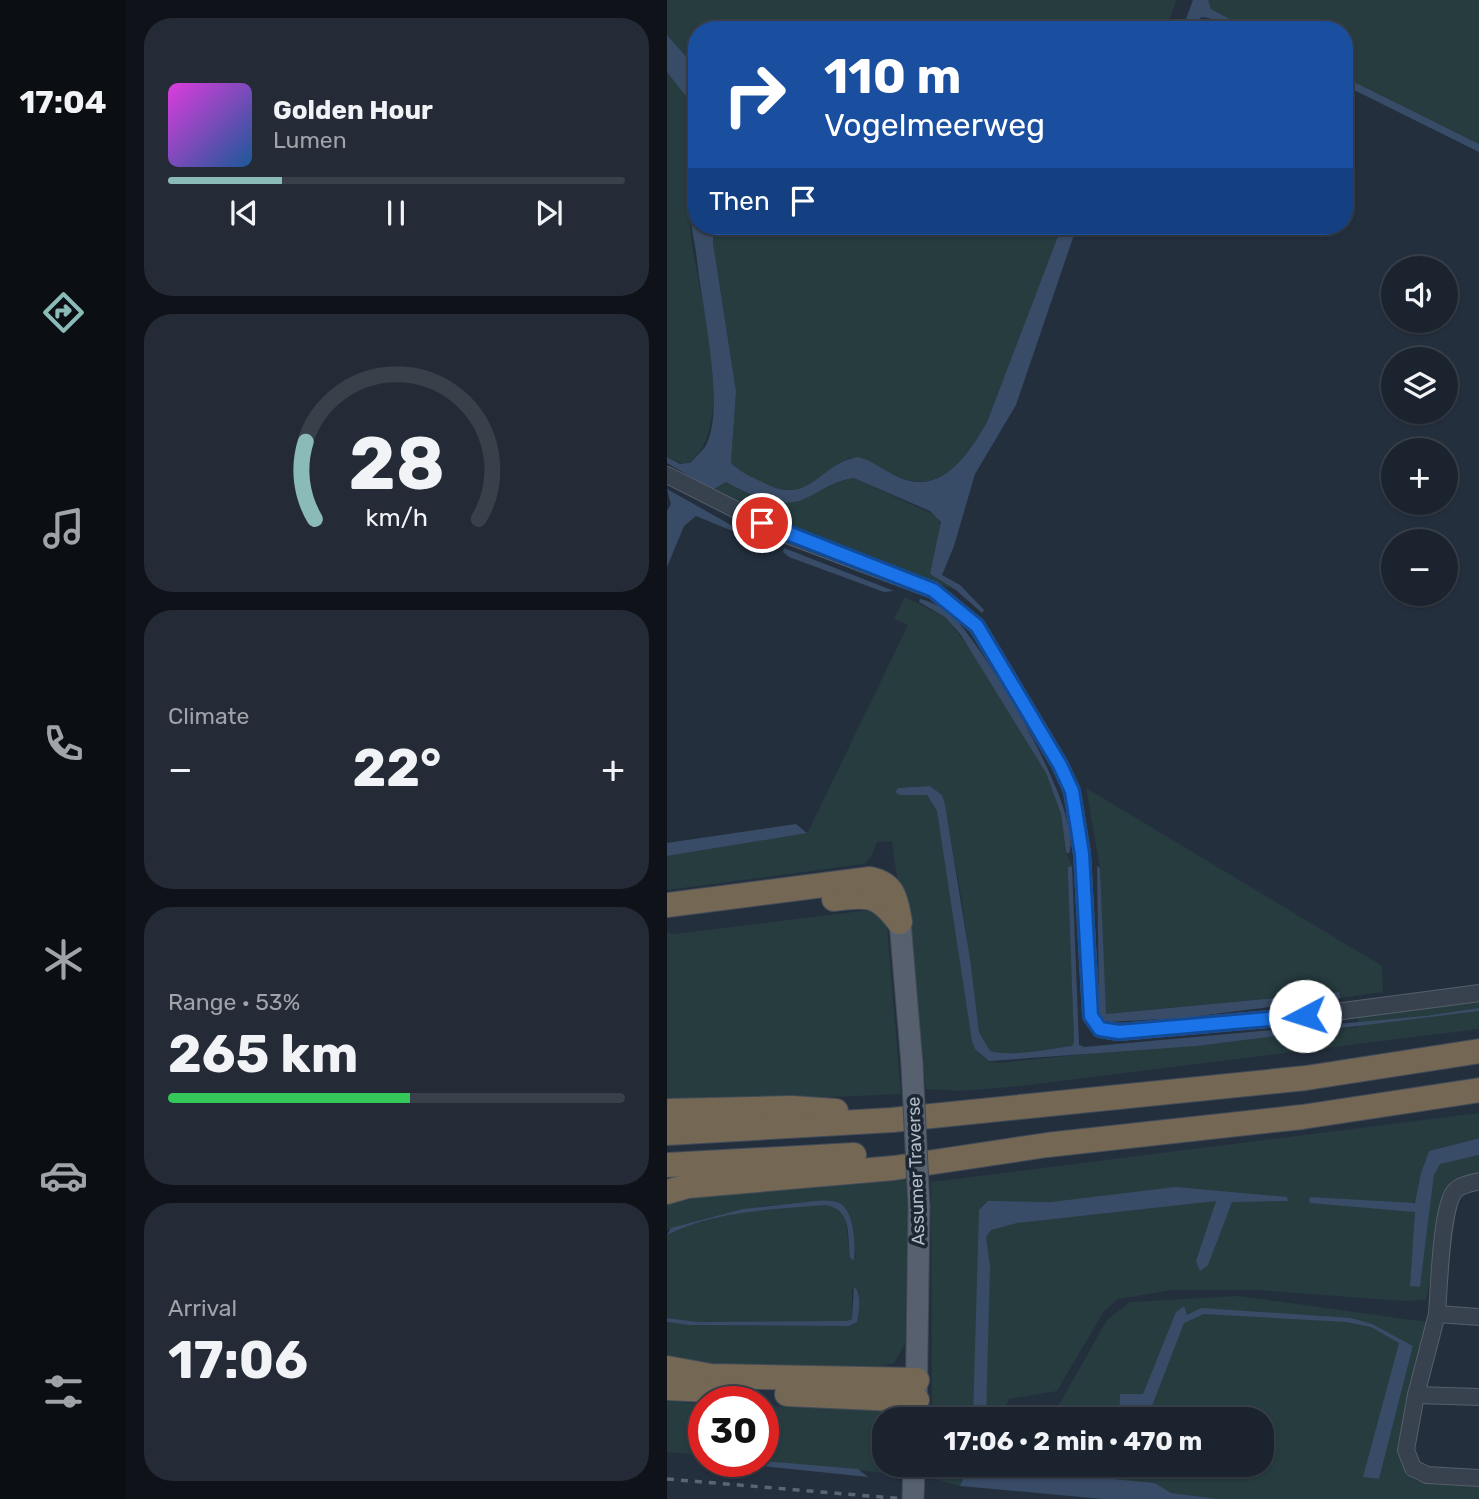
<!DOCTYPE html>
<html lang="en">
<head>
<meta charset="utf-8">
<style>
  body { margin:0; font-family:Rubik,sans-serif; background:#242b36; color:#f1f3f6; height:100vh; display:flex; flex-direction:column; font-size:26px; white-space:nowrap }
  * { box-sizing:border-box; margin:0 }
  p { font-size:23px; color:#a0a4aa }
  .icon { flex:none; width:38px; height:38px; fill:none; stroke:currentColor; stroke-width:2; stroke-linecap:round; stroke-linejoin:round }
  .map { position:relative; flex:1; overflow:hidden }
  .sheet { display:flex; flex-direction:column; gap:18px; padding:18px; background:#0f1319; width:541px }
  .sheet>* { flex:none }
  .guide { position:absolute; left:21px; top:21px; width:665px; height:214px; border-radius:28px; box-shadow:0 2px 5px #0004,0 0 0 2px #39404a; background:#1a4fa0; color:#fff; overflow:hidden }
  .tools { position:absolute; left:714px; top:256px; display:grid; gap:14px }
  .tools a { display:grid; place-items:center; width:77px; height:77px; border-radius:50%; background:#1b232e; box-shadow:0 2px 5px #0004,0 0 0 2px #39404a; font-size:35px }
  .speed { position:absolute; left:21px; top:1386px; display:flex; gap:14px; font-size:35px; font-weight:700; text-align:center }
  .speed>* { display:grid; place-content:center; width:91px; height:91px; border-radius:50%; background:#1b232e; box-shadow:0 2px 5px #0004,0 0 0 2px #39404a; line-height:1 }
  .speed .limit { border:10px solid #d22; background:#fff; color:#111 }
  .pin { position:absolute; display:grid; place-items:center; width:60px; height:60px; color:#fff; margin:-30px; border:4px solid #fff; border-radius:50%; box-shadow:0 2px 7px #0007 }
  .me { position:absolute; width:77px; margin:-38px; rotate:265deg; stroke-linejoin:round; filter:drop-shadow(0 0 5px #0008) }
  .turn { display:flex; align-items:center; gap:24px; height:147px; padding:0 21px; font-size:32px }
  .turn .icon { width:91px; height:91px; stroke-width:2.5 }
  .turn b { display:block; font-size:49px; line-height:60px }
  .then { display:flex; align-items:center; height:66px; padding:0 21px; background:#0003; gap:14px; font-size:26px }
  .big { font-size:52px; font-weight:700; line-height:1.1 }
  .sheet .tile { flex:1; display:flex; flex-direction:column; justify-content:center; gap:10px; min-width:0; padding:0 24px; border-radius:28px; background:#242b36 }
  .sheet .dial { align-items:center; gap:0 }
  .dial svg { height:182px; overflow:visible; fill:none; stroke:#39404a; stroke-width:7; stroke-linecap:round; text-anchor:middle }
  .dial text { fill:#f1f3f6; stroke:none }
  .song { display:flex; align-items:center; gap:21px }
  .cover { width:84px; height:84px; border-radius:10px; background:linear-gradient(135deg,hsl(300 70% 55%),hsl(210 70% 35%)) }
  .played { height:7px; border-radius:4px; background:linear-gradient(90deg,#8bbbb9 25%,#39404a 25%) }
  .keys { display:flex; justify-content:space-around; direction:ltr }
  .heat { display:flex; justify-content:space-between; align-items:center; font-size:38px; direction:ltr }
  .charge { height:10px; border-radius:5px; background:linear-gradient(90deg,#34c759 53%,#39404a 0) }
  .trip { position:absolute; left:205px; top:1407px; width:402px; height:70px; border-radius:28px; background:#1b232e; box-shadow:0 2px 5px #0004,0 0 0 2px #39404a; font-weight:700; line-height:70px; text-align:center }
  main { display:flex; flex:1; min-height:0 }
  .menu { display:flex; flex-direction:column; width:126px; justify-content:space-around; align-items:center; background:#0b0e12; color:#a0a4aa }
  .menu .icon { width:49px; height:49px }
  .menu .current { color:#8bbbb9 }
  .menu b { font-size:32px; color:#f1f3f6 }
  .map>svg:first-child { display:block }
</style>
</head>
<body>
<main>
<nav class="menu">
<b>17:04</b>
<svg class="icon current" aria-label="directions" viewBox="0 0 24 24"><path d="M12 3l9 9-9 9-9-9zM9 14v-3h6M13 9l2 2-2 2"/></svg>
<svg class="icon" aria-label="music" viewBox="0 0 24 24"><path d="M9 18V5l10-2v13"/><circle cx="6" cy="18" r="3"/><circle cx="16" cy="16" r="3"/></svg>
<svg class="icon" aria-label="phone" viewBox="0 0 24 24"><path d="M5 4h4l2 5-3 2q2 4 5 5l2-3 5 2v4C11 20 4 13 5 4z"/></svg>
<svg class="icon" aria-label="climate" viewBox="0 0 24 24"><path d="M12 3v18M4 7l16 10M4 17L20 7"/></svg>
<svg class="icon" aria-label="car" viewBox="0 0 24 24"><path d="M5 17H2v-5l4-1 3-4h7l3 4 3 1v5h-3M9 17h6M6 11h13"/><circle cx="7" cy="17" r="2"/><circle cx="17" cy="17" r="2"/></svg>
<svg class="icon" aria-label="filters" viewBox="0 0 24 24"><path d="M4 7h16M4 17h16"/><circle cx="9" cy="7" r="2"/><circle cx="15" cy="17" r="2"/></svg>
</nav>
<section class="sheet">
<div class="tile">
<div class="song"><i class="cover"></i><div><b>Golden Hour</b><p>Lumen</p></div></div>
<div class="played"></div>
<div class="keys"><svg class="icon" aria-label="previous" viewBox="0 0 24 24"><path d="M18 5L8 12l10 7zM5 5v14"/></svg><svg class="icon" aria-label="pause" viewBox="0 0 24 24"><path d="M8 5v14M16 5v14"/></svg><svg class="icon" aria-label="next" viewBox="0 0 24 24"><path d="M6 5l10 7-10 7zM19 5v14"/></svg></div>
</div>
<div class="tile dial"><svg viewBox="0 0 100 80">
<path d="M14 69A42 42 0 1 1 86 69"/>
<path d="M14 69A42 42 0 0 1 10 35" stroke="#8bbbb9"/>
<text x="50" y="56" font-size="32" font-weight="700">28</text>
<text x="50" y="72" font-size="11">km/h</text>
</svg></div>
<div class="tile"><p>Climate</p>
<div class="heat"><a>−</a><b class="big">22°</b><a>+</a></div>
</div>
<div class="tile"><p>Range · 53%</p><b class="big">265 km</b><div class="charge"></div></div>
<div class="tile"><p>Arrival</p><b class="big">17:06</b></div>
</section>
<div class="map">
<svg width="813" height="1499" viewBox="0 0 813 1499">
  <rect width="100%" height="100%" fill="#242f3e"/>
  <!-- green -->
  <g fill="#263c3f" fill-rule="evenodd">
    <path d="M 0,0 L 510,0 L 498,30 L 30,30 L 30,69 L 0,35 Z"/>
    <path d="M 541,0 L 812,0 L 812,144 L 677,77 L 677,30 L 583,30 L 544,9 Z"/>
    <path d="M 0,72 C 9,81 26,97 30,109 C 33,122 31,180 30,195 C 28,209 22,221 24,236 C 30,290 74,431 19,465 L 0,457 Z"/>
    <path d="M 47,226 L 337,226 L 391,238 L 320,422 C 301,456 277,495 232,477 C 208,468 210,461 181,458 C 148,482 133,502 92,481 C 82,476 72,471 64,463 L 69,391 L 46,243 Z"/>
    <path d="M 187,478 L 270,516 C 280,530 267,558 263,574 L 289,590 L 108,524 L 47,496 L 47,489 L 59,482 C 99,505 113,506 155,489 C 166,484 175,480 187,478 Z"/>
    <path d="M 238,597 L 278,617 L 306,652 L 379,773 L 394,814 L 399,852 L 405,866 L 401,867 L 401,877 L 407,1042 L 405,1046 C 380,1049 347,1057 323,1051 L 312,1032 L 295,902 L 275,795 L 263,786 L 231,788 L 260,795 L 270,811 L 308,1049 L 322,1061 L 330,1063 L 691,1027 L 691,1011 L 812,997 L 812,1029 L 354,1086 L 292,1091 L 259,1089 L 225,841 L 210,842 L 204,857 L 197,864 L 0,890 L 0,856 L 141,832 L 241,625 L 227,619 Z"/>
    <path d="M 419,788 L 715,966 L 716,992 L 674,998 L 674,995 L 657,993 L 438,1014 L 433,868 Z"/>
    <path d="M 203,910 L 213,916 L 220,927 L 234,1094 L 72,1101 L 0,1100 L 0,932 L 6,934 Z"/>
    <path d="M 812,1113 L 812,1138 L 762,1151 L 754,1173 L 751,1200 L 745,1203 L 745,1211 L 749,1215 L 743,1286 L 753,1287 L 767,1175 L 772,1164 L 812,1155 L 812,1176 L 793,1179 L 770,1244 L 759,1300 L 737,1301 L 589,1290 L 505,1290 L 451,1299 L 437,1311 L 390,1391 L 342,1399 L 333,1419 L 265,1419 L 264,1182 Z"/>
    <path d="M 239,1180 L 241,1223 L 238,1344 L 227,1363 L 209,1368 L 43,1365 L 0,1356 L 0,1322 L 22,1325 L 182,1326 L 190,1322 L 192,1293 L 185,1289 L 185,1319 L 180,1321 L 31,1322 L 0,1318 L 0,1235 C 37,1216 125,1199 166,1206 L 178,1215 L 183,1257 L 189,1258 L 181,1213 L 165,1202 L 95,1206 L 0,1230 L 0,1204 L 39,1196 Z"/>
    <path d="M 572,1296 L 760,1322 L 730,1447 L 739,1469 L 749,1481 L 812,1486 L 812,1499 L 552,1499 L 504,1493 L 488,1483 L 321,1468 L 319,1465 L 595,1465 L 595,1419 L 384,1419 L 440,1320 L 463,1302 ZM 733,1340 L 746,1346 L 712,1479 L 697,1477 Z"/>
    <path d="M 0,1401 L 37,1404 L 37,1455 L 0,1452 Z"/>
    <path d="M 96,1406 L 218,1410 L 230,1419 L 217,1419 L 217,1465 L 231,1465 L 231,1474 L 96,1461 Z"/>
    <path d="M 263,1465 L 302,1465 L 293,1486 L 263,1478 Z"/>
  </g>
  <!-- water -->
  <g fill="#394c67">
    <path d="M 526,0 L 541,0 L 544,9 L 583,30 C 565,30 552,18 534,17 L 527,30 L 515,30 Z"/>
    <path d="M 0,35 L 30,69 L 30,110 L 0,72 Z"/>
    <path d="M 677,77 L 812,144 L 812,152 L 677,85 Z"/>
    <path d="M 30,197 L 30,226 L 47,226 L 46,243 L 69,391 L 64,463 C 73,472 85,477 97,483 C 144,507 152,463 191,457 C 206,461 216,470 229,476 C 274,498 301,455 320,422 L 395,226 L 410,226 L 349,405 L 308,474 L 287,546 L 275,575 L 293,585 L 317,610 L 315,613 L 289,590 L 263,574 L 274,522 L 263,511 L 187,478 C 168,480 154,491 137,499 C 112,510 81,494 59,482 L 47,489 L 41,487 L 0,463 L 0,457 L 13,464 L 23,463 C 28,458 34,452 38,447 C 60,411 34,303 30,260 C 27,231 20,227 30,197 Z"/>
    <path d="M 0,489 L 64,525 L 105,542 L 104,547 L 29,516 L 17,526 L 0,567 L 0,511 L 4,504 Z"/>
    <path d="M 117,548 L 227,591 L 217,592 L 122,557 L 116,552 Z"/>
    <path d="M 253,599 C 266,602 281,610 290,621 C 321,655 417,811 402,854 L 399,852 L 394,814 L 379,773 L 294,635 L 278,617 L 252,602 Z"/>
    <path d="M 263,786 L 275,795 L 278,805 L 303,959 L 312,1032 L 323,1051 C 347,1057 380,1049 405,1046 L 407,1042 L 401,877 L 401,867 L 405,866 L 412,1045 L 417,1047 L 758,1016 L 812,1008 L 812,1011 L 529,1046 L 322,1061 L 308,1049 L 305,1041 L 270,811 L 260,795 L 233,795 L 228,792 L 231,788 Z"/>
    <path d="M 129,824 L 140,833 L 0,856 L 0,843 Z"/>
    <path d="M 430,866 L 433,868 L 439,1014 L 672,992 L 674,998 L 515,1018 L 439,1022 L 433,1015 L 432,1004 Z"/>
    <path d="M 813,1138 L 812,1155 L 773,1164 L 767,1175 L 753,1287 L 743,1286 L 748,1212 L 643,1203 L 642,1200 L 643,1197 L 748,1203 L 754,1173 L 762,1151 Z"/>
    <path d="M 509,1187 L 620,1197 L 621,1201 L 565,1202 L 541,1265 L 533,1271 L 529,1261 L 549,1201 L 350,1223 L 324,1230 L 319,1237 L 323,1266 L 319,1419 L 306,1419 L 312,1210 L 321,1201 L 384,1202 Z"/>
    <path d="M 149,1201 C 156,1201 165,1200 172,1203 C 187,1209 189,1247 187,1260 L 183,1258 C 180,1236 186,1209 158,1205 C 105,1210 49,1210 0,1235 L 4,1228 L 76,1209 Z"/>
    <path d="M 187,1287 C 195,1293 192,1312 190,1322 L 182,1326 L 22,1325 L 0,1322 L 0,1318 L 31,1322 L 180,1321 L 185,1319 Z"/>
    <path d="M 517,1306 L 520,1315 L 534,1308 L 684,1318 L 705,1324 L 746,1346 L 712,1479 L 696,1477 L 732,1343 L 704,1327 L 679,1322 L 537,1314 L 517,1323 L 480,1419 L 452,1419 L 453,1394 L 476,1394 L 509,1312 Z"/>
    <path d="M 48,1461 L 96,1461 L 191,1469 L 201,1477 Z"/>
    <path d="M 302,1465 L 488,1483 L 504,1493 L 552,1499 L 436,1499 L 293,1486 Z"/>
  </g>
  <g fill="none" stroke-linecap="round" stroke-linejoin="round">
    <defs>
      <g id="minor">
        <path d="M 0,475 L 115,533 L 266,590 L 310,626 L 393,765 L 405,791 L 415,854 L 424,1016 L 433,1029 L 452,1032 L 638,1016 L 813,993"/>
        <path d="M 813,1181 C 804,1183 792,1185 787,1192 C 774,1210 772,1288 770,1314 L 813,1317"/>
        <path d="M 749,1395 L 770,1314"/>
        <path d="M 813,1397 L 749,1395 L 739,1450 L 746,1468 L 760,1475 L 813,1478"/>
      </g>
      <g id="major">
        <path d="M 233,922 L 245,1064"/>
        <path d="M 249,1419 L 252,1207"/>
        <path d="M 246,1499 L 247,1465"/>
      </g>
      <g id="highway">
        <path d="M 167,899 C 201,894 211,894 232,922"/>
        <path d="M 0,905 L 203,879 C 228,884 229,900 233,922"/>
        <path d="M 0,1111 L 124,1108 L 169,1111"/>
        <path d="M 0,1133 L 225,1120 L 639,1078 L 813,1051"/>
        <path d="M 0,1165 L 187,1155"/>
        <path d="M 0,1192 L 21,1186 L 227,1168 L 380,1145 L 635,1117 L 813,1090"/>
        <path d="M 0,1368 L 44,1376 L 250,1380"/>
        <path d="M 0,1388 L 41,1390"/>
        <path d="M 120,1394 L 250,1400"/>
      </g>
    </defs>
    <!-- minor casing -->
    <use href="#minor" stroke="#565f6c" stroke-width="18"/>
    <!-- major casing -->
    <use href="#major" stroke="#414a57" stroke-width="23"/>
    <!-- highway casing -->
    <use href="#highway" stroke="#434c59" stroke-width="26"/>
    <!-- minor -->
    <use href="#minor" stroke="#38414e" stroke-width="16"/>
    <!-- major -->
    <use href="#major" stroke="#56606e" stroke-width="21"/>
    <!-- highway -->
    <use href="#highway" stroke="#746855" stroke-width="24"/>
    <!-- rail -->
    <path stroke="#5a6575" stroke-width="3.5" stroke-dasharray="7 7" stroke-linecap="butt" d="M 0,1479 L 238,1499"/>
    <defs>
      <path id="major-bridge" d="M 245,1064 L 252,1207"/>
    </defs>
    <!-- major-bridge casing -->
    <use href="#major-bridge" stroke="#414a57" stroke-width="23" stroke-linecap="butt"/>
    <!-- major-bridge -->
    <use href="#major-bridge" stroke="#56606e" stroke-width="21"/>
  </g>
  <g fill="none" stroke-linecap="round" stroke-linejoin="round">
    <defs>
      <path id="route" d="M 95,523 L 266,590 L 310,626 L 393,765 L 405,791 L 415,854 L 424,1016 L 433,1029 L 452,1032 L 638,1016"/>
    </defs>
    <!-- route casing -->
    <use href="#route" stroke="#114b97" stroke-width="18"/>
    <!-- route -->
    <use href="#route" stroke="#1a73e8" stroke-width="12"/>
  </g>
  <g text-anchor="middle" stroke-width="7" stroke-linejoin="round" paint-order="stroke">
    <!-- street labels -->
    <g font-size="18" fill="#b4bcc9" stroke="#1d2633">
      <text transform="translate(249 1171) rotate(-92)" y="6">Assumer Traverse</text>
    </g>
  </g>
</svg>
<div class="tools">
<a><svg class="icon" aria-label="sound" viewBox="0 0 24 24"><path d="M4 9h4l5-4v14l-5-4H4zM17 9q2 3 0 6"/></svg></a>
<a><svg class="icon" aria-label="layers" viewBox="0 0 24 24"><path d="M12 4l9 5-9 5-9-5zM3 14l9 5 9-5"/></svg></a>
<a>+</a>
<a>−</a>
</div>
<div class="speed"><div class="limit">30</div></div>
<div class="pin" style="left:95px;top:523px;background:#d93025"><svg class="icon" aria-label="arrive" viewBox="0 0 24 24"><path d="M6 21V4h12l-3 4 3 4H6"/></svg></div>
<svg class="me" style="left:638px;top:1016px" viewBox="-20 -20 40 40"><circle r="19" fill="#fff"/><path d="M0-13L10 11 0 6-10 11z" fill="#1a73e8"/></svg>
<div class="trip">17:06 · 2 min · 470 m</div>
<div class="guide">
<div class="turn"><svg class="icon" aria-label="right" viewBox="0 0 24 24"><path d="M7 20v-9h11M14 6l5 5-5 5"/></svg><div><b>110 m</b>Vogelmeerweg</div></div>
<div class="then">Then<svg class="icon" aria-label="arrive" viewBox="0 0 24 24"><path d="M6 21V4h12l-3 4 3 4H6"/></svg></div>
</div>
</div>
</main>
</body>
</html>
